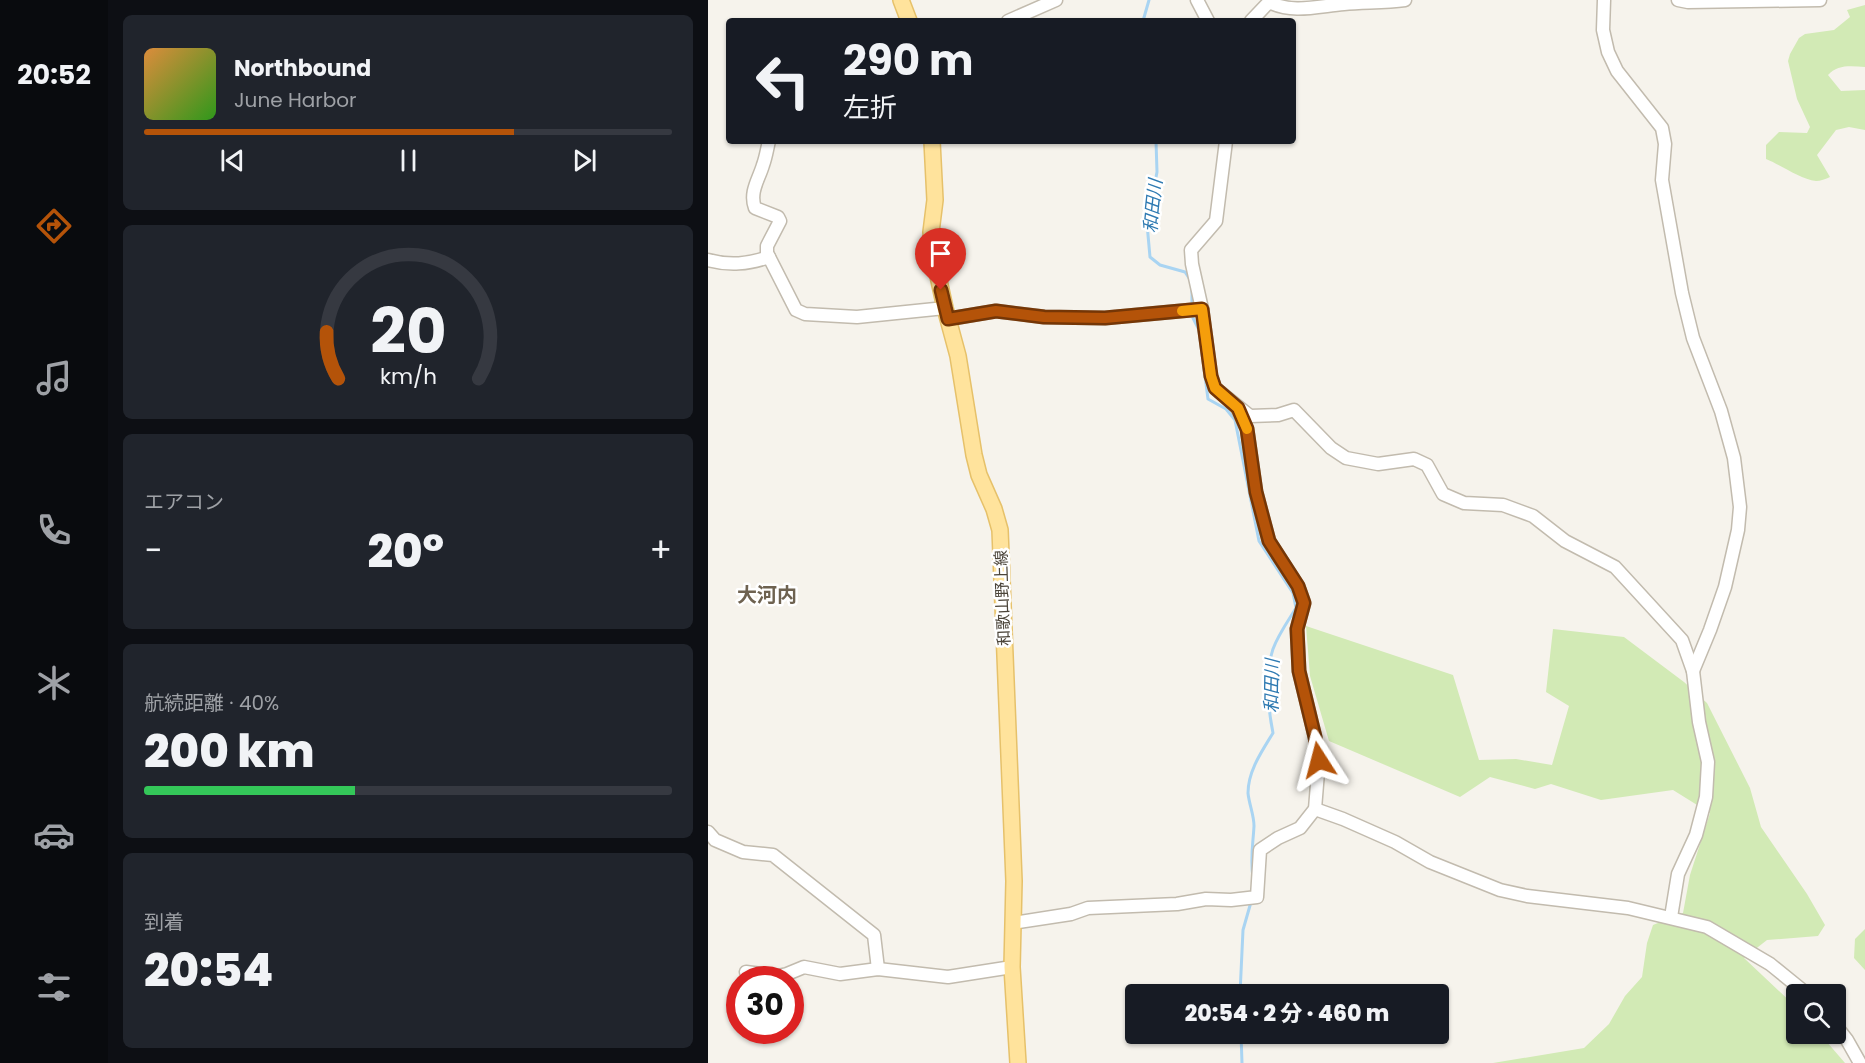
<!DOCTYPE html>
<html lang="ja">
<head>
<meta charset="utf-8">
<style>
  body { margin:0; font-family:Poppins,"Noto Sans JP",sans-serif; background:#20242c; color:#f1f3f6; height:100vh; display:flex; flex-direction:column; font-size:22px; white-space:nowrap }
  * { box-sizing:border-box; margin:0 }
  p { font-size:20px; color:#9ea1a6 }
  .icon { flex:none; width:33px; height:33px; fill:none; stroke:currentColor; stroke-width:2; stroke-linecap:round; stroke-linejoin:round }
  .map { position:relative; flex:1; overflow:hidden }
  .side { display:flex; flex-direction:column; gap:15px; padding:15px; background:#0d0f14; width:600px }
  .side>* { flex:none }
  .guide { position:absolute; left:18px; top:18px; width:570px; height:126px; border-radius:6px; box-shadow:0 2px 4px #0004; background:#171b24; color:#f1f3f6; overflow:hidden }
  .controls { position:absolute; left:1078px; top:984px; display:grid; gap:12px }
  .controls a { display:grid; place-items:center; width:60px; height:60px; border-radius:6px; background:#171b24; box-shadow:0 2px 4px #0004; font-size:30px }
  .speed { position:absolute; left:18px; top:966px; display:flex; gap:12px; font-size:30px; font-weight:700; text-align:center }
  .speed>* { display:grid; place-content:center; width:78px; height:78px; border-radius:50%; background:#171b24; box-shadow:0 2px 4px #0004; line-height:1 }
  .speed .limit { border:9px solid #d22; background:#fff; color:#111 }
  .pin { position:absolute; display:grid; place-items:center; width:51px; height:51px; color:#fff; margin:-62px -26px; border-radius:50% 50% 50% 0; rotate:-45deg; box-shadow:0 0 6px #0007 }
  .pin .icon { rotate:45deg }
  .me { position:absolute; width:66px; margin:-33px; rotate:351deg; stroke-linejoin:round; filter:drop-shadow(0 0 4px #0008) }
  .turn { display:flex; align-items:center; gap:21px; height:126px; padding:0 18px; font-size:27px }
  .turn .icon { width:78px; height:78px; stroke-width:2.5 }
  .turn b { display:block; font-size:42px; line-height:51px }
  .big { font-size:45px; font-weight:800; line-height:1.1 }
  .side .card { flex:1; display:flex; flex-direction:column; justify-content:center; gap:9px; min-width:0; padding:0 21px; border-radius:9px; background:#20242c }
  .side .dial { align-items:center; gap:0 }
  .dial svg { height:156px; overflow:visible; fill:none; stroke:#363941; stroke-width:7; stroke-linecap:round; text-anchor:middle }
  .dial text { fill:#f1f3f6; stroke:none }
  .song { display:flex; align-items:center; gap:18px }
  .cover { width:72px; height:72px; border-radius:9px; background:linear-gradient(135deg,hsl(30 70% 55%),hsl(110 70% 35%)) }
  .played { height:6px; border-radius:3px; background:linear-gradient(90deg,#b45309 70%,#363941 70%) }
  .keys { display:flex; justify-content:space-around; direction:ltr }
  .heat { display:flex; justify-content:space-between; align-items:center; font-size:33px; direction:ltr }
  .charge { height:9px; border-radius:4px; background:linear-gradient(90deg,#34c759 40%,#363941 0) }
  .trip { position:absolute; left:417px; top:984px; width:324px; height:60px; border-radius:6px; background:#171b24; box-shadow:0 2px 4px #0004; font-weight:800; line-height:60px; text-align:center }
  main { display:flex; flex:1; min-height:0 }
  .tabs { display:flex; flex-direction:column; width:108px; justify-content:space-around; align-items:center; background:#090b0e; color:#9ea1a6 }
  .tabs .icon { width:42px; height:42px }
  .tabs .active { color:#b45309 }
  .tabs b { font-size:27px; color:#f1f3f6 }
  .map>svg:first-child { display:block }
</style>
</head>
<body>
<main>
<nav class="tabs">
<b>20:52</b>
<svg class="icon active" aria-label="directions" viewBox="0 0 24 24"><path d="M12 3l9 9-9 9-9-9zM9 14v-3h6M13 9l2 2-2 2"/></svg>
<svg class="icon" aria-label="music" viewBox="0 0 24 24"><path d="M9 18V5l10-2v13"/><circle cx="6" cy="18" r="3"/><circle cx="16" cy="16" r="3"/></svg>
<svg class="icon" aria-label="phone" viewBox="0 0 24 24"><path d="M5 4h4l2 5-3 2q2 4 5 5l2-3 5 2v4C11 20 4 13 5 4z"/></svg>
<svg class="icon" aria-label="climate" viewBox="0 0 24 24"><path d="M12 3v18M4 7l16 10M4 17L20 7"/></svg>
<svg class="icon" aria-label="car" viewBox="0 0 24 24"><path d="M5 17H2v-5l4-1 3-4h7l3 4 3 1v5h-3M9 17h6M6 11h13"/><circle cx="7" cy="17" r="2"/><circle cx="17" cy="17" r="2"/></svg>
<svg class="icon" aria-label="filters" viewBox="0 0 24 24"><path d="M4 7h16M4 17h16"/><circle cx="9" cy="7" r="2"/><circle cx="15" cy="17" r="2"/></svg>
</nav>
<section class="side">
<div class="card">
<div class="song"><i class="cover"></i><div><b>Northbound</b><p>June Harbor</p></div></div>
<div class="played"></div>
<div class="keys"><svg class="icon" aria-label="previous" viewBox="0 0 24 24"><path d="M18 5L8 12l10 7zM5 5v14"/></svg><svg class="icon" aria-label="pause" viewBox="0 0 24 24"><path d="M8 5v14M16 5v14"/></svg><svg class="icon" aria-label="next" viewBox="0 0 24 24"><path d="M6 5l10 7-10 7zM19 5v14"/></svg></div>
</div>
<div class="card dial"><svg viewBox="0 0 100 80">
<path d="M14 69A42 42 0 1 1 86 69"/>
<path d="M14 69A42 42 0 0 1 8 45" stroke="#b45309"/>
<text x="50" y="56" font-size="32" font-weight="700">20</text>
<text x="50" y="72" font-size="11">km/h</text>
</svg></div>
<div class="card"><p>エアコン</p>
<div class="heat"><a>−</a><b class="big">20°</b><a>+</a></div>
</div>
<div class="card"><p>航続距離 · 40%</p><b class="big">200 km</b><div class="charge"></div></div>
<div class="card"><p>到着</p><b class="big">20:54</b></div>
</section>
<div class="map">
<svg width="1157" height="1063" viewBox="0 0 1157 1063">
  <rect width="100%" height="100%" fill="#f6f3ec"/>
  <!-- green -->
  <g fill="#d2eab5">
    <path d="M 1157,5 L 1157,67 C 1144,66 1129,64 1120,75 L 1133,91 L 1157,90 L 1157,130 L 1141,127 L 1128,130 L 1109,155 L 1122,177 C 1118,179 1112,181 1108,181 C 1092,179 1073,165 1058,159 L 1058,145 L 1071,132 L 1099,133 L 1102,127 L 1089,99 L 1080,61 L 1082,54 L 1091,38 L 1097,34 L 1126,30 L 1142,17 L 1139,10 Z"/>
    <path d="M 598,626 L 745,675 L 771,760 L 808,759 L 844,765 L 861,706 L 838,692 L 845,629 L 916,637 L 976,682 L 999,703 L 1042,788 L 1053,827 L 1099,894 L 1117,925 L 1110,936 L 1059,940 L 1036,958 L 1089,1008 L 1089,1034 L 1112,1034 L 1137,1063 L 785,1063 L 876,1048 L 901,1024 L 917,996 L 934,977 L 939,943 L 945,925 L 975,913 L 982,875 L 1002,813 L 965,790 L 893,800 L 843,784 L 827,789 L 782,777 L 752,797 L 621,741 L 602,676 Z"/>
    <path d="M 1157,929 L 1157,970 L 1146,958 L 1147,939 Z"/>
  </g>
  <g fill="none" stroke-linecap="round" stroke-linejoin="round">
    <!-- stream -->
    <g stroke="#a9d4f2" stroke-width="3">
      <path d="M 435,21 L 441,0"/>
      <path d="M 448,141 L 449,172 L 439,224 L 442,257 L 452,265 L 477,272 L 483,281"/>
      <path d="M 484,307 L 484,290"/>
      <path d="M 483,314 L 491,330 L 500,399 L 518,409 L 527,420 L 551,541 L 585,593 L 588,608 C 580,621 570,635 565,649 C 557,673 560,709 565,733 C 554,751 540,771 540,793 C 541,804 546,815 546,826 C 545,845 542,858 545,878"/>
      <path d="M 532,994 L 535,930 L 543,902"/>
      <path d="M 533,1034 L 534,1063"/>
    </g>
    <defs>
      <g id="minor">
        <path d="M 489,0 L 500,21"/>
        <path d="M 896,0 L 895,30 L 900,52 L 909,71 L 954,128 L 957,144 L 954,180 L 974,293 L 985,338 L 1013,411 L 1026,458 L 1032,507 L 1030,530 L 1017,587 L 1002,630 L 985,671"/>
        <path d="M 970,0 L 980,2 L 1112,0"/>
        <path d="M 561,2 C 584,14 611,6 636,4 C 656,2 676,3 697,0"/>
        <path d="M 300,21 L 348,0"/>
        <path d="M 543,21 L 561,2"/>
        <path d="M 61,141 C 59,149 58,157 55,165 C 51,179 41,192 47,208 L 70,217 L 72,221 L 59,246 L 59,253 L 88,310 L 97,314 L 149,317 L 237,308"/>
        <path d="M 518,141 L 508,221 L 483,250 L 484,264 L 494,309 L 503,376 L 507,388 L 542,416 L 570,415 L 586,410 L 623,448 L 638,458 L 670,464 L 706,459 L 719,465 L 735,494 L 756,503 L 795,505 L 825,516 L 857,541 L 907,567 L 974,640 L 985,671 L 991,722 L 1000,762 L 998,797 L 988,835 L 970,874 L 963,917"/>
        <path d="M 0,260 C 22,266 40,264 61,257"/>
        <path d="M 240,319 L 288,311 L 337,317 L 397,318 L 494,309"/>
        <path d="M 607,809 L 635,819 L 687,842 L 722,862 L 792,890 L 819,896 L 920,908 L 999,927 L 1062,964 L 1099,994"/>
        <path d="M 0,832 L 7,840 L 35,852 L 65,855 L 166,935 L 170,969"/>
        <path d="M 305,923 L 363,914 L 380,908 L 469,904 L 498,899 L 523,900 L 549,897 L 552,850 L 570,838 L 592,828 L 607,809 L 611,760 L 607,737 L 591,671 L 589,629 L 596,603 L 590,586 L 561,541 L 548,492 L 539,429 L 530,410"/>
        <path d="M 38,972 L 70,976 L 79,974 L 96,967 L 132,974 L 170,969 L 240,977 L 304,967"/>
        <path d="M 1128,1026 L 1139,1040 L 1152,1063"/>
      </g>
      <g id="major">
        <path d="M 193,0 L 201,21"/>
        <path d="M 224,141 L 227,200 L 223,232 L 225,253 L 237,308 L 250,356 L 266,455 L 271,475 L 286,509 L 292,530 L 306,881 L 304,967 L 310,1063"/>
      </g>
    </defs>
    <!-- minor casing -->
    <use href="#minor" stroke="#c2bbae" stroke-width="15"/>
    <!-- major casing -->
    <use href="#major" stroke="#e6c16a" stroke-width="18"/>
    <!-- minor -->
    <use href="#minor" stroke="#fff" stroke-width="12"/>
    <!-- major -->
    <use href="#major" stroke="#ffe39c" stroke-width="15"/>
  </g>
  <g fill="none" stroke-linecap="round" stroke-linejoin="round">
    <defs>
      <path id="route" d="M 233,290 L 240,319 L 288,311 L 336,317 L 397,318 L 494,309 L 503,376 L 507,388 L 530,408 L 539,429 L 548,492 L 561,541 L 590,586 L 596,603 L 589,629 L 591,671 L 607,737 L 611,760"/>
    </defs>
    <!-- route casing -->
    <use href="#route" stroke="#753606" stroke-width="15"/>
    <!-- route -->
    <use href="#route" stroke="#b45309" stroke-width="10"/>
    <!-- slow -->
    <path stroke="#f59e0b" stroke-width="10" d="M 474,311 L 494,309 L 503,376 L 507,388 L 530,408 L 539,429"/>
  </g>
  <g text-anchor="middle" stroke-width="5" stroke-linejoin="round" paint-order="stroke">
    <!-- street labels -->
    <g font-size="16" fill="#4b4439" stroke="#fff">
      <text transform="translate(294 598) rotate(-92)" y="6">和歌山野上線</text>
    </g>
    <!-- water labels -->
    <g font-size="18" font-style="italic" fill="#2e7ab2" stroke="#fff">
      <text transform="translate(445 206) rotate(-84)" y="6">和田川</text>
      <text transform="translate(564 686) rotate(-89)" y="6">和田川</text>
    </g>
    <!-- quarter labels -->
    <g font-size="20" font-weight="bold" fill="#6e6250" stroke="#fff">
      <text x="59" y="602">大河内</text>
    </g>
  </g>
</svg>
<div class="controls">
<a><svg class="icon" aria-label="search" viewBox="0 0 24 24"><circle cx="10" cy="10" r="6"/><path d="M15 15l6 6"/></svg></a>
</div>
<div class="speed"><div class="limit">30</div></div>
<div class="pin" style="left:233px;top:290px;background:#d93025"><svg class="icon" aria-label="arrive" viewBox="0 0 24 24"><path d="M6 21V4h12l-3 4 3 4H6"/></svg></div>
<svg class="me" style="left:611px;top:760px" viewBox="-20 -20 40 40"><path d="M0-17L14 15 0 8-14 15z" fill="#b45309" stroke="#fff" stroke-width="4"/></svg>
<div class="trip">20:54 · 2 分 · 460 m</div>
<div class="guide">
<div class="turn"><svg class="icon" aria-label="left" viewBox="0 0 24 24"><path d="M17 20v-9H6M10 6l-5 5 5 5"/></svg><div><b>290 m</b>左折</div></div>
</div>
</div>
</main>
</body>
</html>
